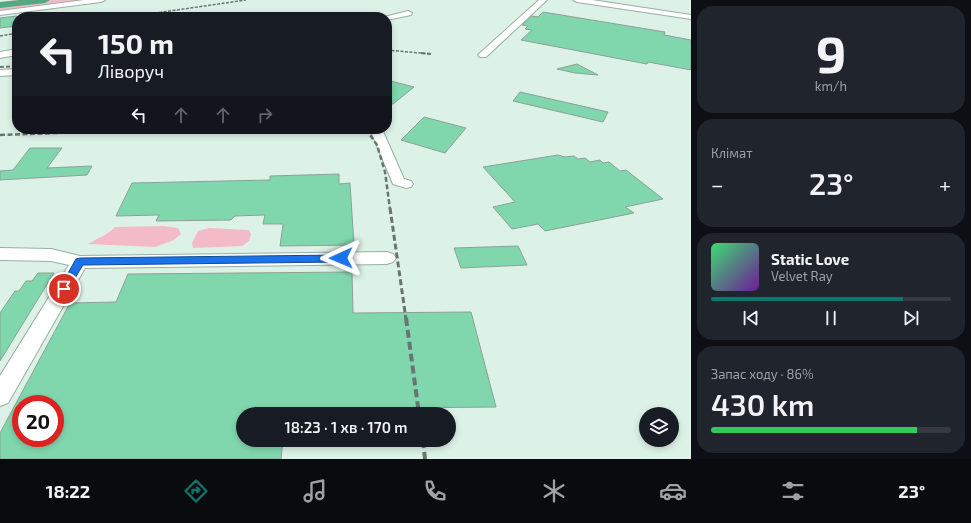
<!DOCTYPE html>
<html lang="uk">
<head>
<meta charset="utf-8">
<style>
  body { margin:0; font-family:"Exo 2",sans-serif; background:#20242c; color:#f1f3f6; height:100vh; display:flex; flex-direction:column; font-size:15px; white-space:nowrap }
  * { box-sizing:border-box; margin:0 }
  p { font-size:13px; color:#9ea1a6 }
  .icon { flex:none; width:22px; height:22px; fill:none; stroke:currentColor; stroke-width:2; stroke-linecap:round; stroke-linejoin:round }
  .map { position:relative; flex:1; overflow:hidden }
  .drawer { display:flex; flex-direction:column; gap:6px; padding:6px; background:#0d0f14; width:280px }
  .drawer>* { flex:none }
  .guide { position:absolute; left:12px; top:12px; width:380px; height:122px; border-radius:16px; box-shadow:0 2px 6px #0003; background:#171b24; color:#f1f3f6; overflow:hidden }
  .buttons { position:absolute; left:639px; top:407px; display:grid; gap:8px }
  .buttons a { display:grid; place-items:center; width:40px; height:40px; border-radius:50%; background:#171b24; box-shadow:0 2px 6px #0003; font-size:20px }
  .speed { position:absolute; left:12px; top:395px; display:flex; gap:8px; font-size:20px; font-weight:700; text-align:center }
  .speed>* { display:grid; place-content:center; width:52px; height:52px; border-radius:50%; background:#171b24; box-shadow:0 2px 6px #0003; line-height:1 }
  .speed .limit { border:6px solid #d22; background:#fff; color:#111 }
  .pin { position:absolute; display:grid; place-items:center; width:34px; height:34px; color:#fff; margin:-17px; border:2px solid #fff; border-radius:50%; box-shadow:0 1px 4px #0007 }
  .me { position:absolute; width:44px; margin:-22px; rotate:269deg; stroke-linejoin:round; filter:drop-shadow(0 0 3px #0008) }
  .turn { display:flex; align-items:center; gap:14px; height:84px; padding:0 20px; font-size:18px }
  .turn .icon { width:52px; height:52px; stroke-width:2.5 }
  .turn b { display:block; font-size:28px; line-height:34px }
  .lanes { display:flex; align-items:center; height:38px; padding:0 20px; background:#0003; justify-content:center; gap:20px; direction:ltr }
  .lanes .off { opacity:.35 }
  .big { font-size:30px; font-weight:600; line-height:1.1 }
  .drawer .widget { flex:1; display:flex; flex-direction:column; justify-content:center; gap:6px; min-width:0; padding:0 14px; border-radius:16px; background:#20242c }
  .drawer .dial { align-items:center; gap:0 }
  .dial b { font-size:52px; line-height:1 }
  .song { display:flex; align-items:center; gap:12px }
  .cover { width:48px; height:48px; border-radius:6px; background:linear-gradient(135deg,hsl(140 70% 55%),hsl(280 70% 35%)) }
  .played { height:4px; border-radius:2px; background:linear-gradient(90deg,#0f766e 80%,#363941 80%) }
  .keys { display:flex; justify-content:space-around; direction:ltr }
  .heat { display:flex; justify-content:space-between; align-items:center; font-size:22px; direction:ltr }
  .charge { height:6px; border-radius:3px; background:linear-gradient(90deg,#34c759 86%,#363941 0) }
  .trip { position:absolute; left:236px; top:407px; width:220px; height:40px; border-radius:20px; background:#171b24; box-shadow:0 2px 6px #0003; font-weight:600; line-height:40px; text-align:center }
  .menu { display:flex; height:64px; justify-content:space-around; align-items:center; background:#090b0e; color:#9ea1a6 }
  .menu .icon { width:28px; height:28px }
  .menu .on { color:#0f766e }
  .menu b { font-size:18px; color:#f1f3f6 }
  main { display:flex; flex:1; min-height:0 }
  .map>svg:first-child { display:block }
</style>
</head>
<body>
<main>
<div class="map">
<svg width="691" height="459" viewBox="0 0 691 459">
  <rect width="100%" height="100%" fill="#ddf2e7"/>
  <!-- green -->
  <g fill="#f3bac7">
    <path d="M 16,0 L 92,0 L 0,12 L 0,2 Z"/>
    <path d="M 164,226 L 178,228 L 181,234 L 174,240 L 155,247 L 88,244 C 97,238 108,235 115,227 Z"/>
    <path d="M 209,228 L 249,230 L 251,234 L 249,241 L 242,246 L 193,248 L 192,243 L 198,231 Z"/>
  </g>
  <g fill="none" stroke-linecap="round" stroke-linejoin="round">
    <!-- river -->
    <path fill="#52a982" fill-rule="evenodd" d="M 20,0 L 50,0 L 45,3 L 0,8 L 0,2 Z"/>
  </g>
  <!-- building -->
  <g fill="#80d7ae" stroke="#8da196" fill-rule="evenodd">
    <path d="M 543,12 L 665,32 L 664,35 L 691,40 L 691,70 L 648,62 L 647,64 L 521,40 L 532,30 L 525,29 L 528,26 L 522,25 L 532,16 L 538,17 Z"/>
    <path d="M 17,16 L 17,26 L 0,28 L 0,18 Z"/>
    <path d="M 577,64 L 598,75 L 575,73 L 557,69 Z"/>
    <path d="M 387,80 L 414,87 L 393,104 L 387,103 Z"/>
    <path d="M 520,92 L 608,112 L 603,122 L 513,101 Z"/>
    <path d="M 424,117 L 466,128 L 445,153 L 401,140 Z"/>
    <path d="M 30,148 L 62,148 L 47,168 L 92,166 L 87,175 L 0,180 L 0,171 L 13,170 Z"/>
    <path d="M 558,155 L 565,157 L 574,156 L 578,159 L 585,158 L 590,162 L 600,160 L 603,163 L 609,162 L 620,171 L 626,170 L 663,199 L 625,207 L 634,213 L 545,231 L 538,224 L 512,229 L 493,207 L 515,202 L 483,167 Z"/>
    <path d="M 339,174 L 339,184 L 350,183 L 354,245 L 280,246 L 283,224 L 263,224 L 265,215 L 235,216 L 231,220 L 156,221 L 159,215 L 116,216 L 132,183 L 270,180 L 270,176 Z"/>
    <path d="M 518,246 L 527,265 L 461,268 L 454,248 Z"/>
    <path d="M 352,272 L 353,313 L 471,312 L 496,407 L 285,409 L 285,414 L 243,414 L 243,440 L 283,440 L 281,459 L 0,459 L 0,433 L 70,303 L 116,302 L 128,274 ZM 21,404 L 55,404 L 55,438 L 21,438 Z"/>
    <path d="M 38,273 L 54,273 L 0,361 L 0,313 L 15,291 L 19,291 L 26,281 L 32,281 Z"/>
  </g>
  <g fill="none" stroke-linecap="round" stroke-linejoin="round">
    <defs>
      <g id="minor">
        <path d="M 84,0 L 105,0 L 101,2 L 0,15 L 0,11 Z"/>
        <path d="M 539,0 L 547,0 L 486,57 L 480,57 L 478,55 L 480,53 Z"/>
        <path d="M 573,0 L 592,0 L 691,15 L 691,19 L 577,2 Z"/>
        <path d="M 408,11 L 412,13 L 411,15 L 387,20 L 387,17 L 384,17 Z"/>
        <path d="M 17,49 L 17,55 L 0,58 L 0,52 Z"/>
        <path d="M 17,69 L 17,75 L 0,76 L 0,70 Z"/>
        <path d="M 370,129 L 382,129 L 404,179 L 411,181 L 413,184 L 411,187 L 406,188 L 393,184 Z"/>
        <path d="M 0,248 L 51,249 L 80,256 L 387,252 L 393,254 L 396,258 L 393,262 L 387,264 L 85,268 L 8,403 L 0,406 L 0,376 L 69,265 L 51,261 L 0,260 Z"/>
      </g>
    </defs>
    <!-- minor casing -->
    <use href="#minor" stroke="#9aaea3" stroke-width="2"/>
    <!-- minor -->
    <use href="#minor" fill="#fff" fill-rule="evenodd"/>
    <!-- rail-far4 -->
    <g stroke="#69766f" stroke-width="1.5" stroke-dasharray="3 1.5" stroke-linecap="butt">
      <path d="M 128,17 L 246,0"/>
      <path d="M 0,36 L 17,33"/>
      <path d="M 387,50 L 431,54"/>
    </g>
    <!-- rail-far3 -->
    <g stroke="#69766f" stroke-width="2" stroke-dasharray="4 2" stroke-linecap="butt">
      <path d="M 421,53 L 431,54"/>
      <path d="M 0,67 L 17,66"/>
    </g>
    <!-- rail-far2 -->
    <g stroke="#69766f" stroke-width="2.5" stroke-dasharray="5 2.5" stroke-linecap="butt">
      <path d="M 366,129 L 377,145 L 385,172 L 390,209"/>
      <path d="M 0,135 L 139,130"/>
    </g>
    <!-- rail-far1 -->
    <path stroke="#69766f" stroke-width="3" stroke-dasharray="6 3" stroke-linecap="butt" d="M 390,208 L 406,319"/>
    <!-- rail -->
    <g stroke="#69766f" stroke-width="4" stroke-dasharray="8 4" stroke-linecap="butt">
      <path d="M 406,318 L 419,414"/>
      <path d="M 423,440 L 425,459"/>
    </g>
  </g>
  <!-- route -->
  <path fill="#1a73e8" stroke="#114b97" d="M 341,255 L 345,258 L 341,262 L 83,265 L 67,291 L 60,291 L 59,289 L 76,259 L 80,258 Z"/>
</svg>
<div class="buttons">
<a><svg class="icon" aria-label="layers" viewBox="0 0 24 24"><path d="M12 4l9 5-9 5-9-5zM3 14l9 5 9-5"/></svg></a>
</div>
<div class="speed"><div class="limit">20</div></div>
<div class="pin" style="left:64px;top:289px;background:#d93025"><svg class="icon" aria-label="arrive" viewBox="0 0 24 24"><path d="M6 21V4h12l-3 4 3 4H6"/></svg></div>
<svg class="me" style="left:341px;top:258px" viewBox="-20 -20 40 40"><path d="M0-17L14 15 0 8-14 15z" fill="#1a73e8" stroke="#fff" stroke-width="4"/></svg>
<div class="trip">18:23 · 1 хв · 170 m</div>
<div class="guide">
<div class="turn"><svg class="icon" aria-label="left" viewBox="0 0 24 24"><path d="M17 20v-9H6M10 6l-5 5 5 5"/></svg><div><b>150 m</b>Ліворуч</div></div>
<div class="lanes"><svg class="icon" aria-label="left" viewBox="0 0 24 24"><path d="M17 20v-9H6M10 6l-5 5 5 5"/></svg><svg class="icon off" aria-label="ahead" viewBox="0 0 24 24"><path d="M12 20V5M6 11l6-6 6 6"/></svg><svg class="icon off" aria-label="ahead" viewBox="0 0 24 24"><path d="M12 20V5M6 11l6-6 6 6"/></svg><svg class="icon off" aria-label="right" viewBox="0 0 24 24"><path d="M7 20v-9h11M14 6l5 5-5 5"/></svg></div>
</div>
</div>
<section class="drawer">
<div class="widget dial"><b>9</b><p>km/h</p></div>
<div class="widget"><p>Клімат</p>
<div class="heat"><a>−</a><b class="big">23°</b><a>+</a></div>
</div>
<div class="widget">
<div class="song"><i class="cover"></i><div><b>Static Love</b><p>Velvet Ray</p></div></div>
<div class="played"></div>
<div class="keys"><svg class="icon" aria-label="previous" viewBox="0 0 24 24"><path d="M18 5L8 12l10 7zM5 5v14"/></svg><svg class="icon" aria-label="pause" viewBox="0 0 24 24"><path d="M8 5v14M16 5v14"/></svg><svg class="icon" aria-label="next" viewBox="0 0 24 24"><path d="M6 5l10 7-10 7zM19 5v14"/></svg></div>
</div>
<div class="widget"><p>Запас ходу · 86%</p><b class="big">430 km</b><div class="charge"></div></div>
</section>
</main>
<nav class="menu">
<b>18:22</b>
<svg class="icon on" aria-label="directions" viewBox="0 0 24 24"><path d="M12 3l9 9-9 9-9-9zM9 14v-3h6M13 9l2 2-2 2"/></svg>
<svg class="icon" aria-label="music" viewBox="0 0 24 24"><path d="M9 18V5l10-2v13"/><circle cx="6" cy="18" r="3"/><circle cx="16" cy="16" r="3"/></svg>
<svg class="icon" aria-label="phone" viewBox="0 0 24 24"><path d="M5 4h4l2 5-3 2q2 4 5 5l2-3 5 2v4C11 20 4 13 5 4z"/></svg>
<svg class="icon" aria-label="climate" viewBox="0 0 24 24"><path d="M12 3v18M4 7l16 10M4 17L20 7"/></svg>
<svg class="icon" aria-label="car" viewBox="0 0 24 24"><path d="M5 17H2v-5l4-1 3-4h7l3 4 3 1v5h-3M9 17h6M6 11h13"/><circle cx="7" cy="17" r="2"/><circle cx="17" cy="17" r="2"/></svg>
<svg class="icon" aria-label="filters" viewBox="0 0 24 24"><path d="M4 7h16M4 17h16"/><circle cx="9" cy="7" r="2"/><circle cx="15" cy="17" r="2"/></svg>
<b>23°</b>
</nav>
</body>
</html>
